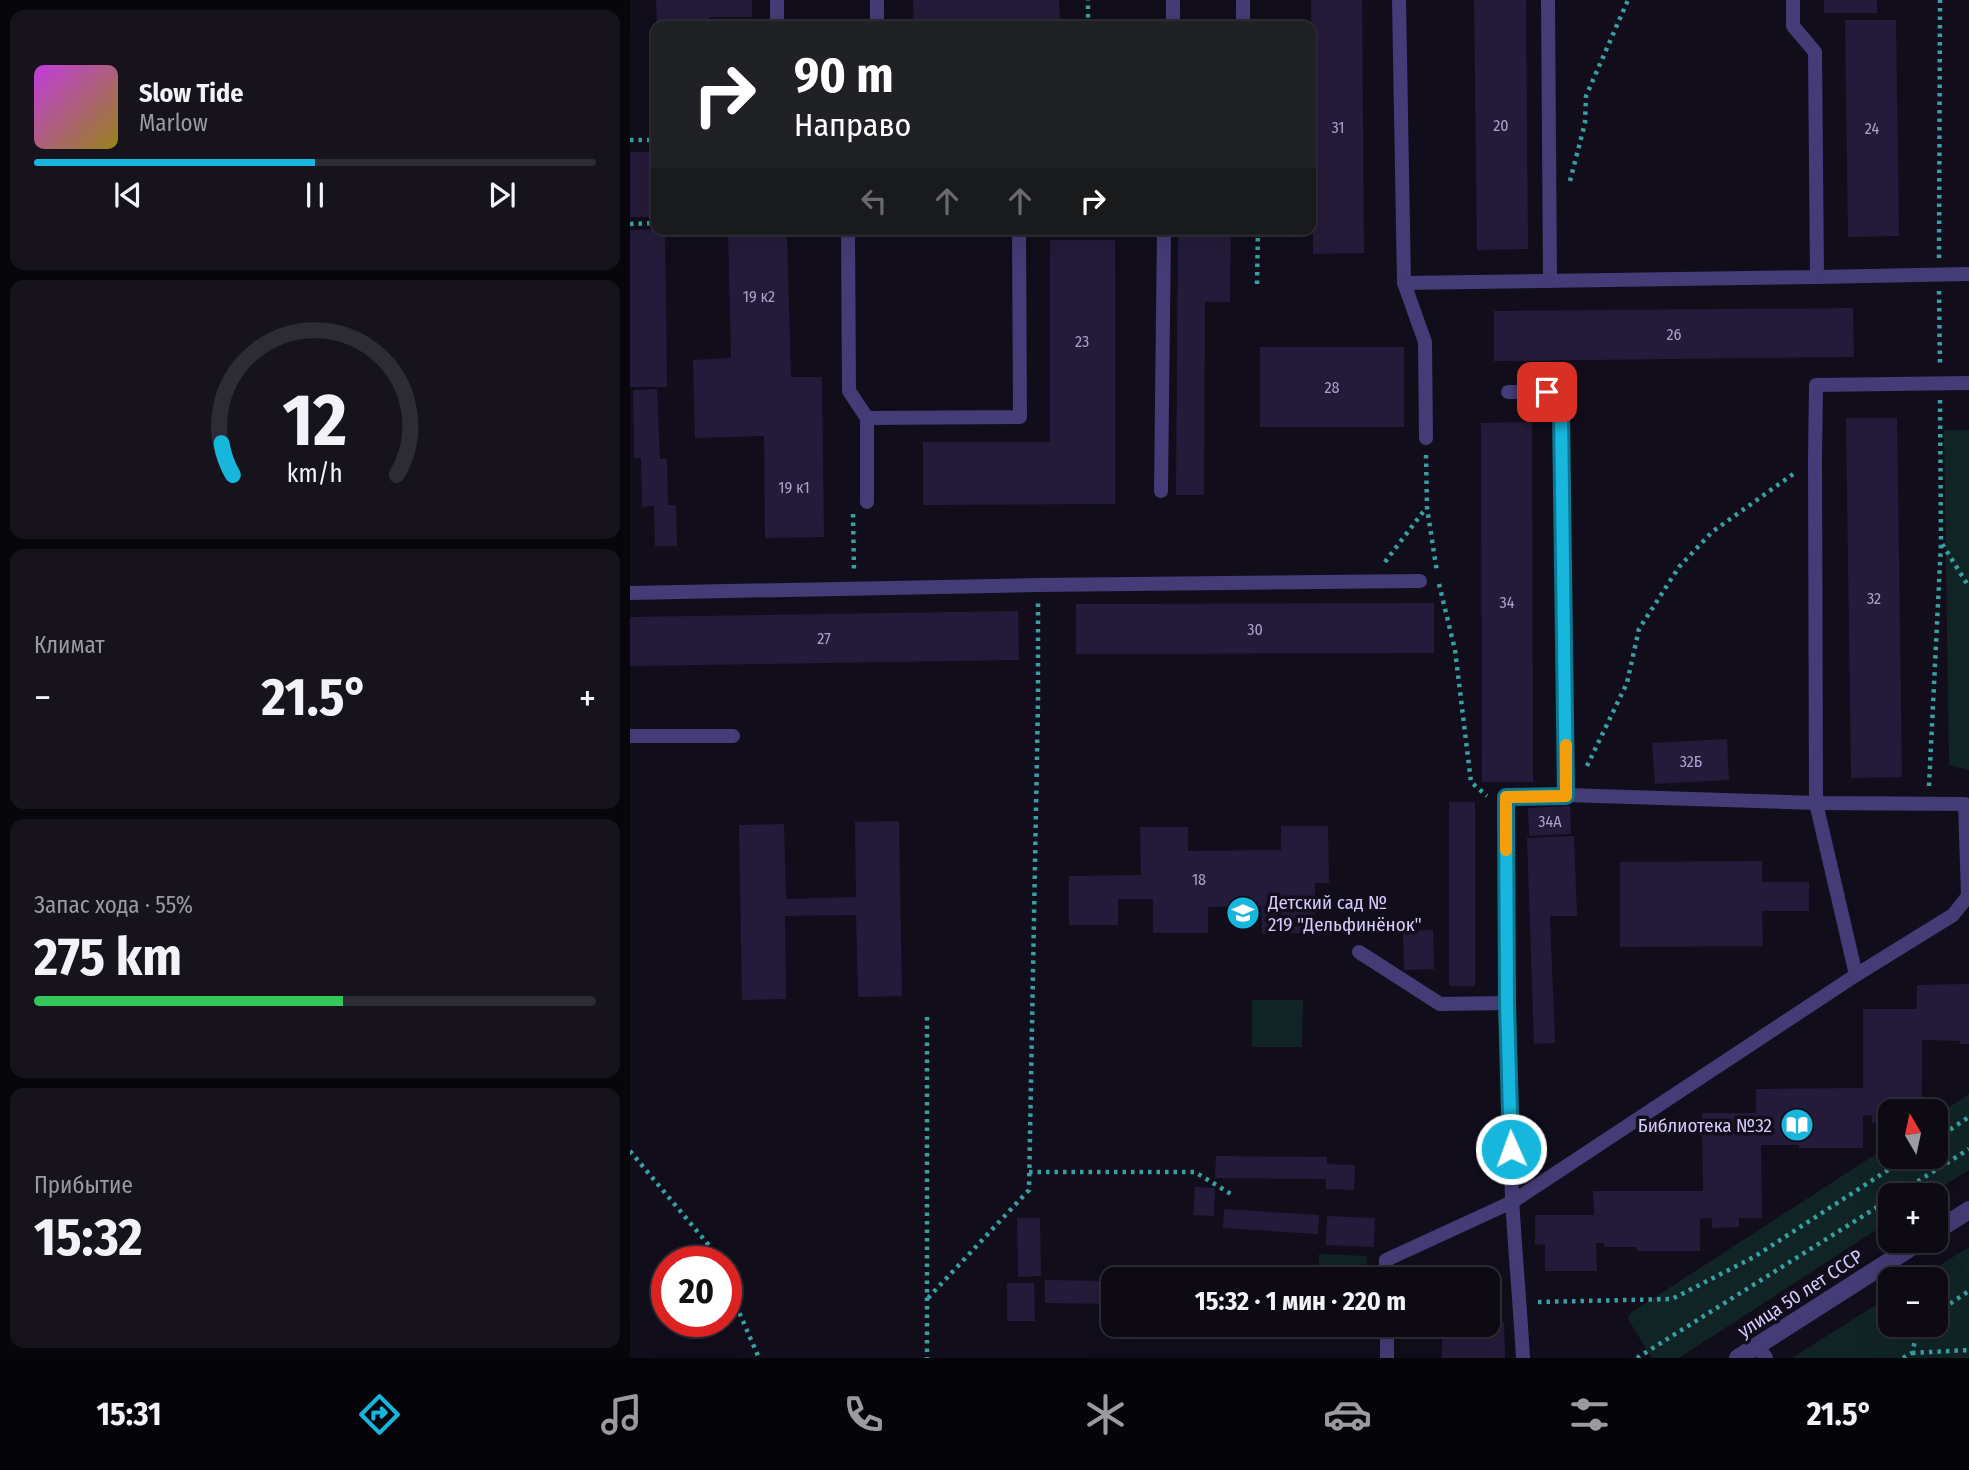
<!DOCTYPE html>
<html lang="ru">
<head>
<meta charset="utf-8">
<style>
  body { margin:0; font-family:"Fira Sans Condensed",sans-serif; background:#16131d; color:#f1f3f6; height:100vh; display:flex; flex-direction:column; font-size:26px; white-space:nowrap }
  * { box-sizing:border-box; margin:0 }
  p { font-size:23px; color:#9a9aa0 }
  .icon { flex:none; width:38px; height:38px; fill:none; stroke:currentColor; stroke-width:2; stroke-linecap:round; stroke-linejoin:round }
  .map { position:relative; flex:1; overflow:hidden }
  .drawer { display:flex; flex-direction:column; gap:10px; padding:10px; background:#07060b; width:630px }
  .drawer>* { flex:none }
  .guide { position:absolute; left:21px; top:21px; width:665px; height:214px; border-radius:14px; box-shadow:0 7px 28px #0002,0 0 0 2px #2d2b34; background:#202124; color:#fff; overflow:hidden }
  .needle { width:46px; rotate:351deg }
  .tools { position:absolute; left:1248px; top:1099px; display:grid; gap:14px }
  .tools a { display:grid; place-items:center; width:70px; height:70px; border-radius:14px; background:#0d0a14; box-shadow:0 7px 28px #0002,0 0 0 2px #2d2b34; font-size:35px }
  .speed { position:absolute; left:21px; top:1246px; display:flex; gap:14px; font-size:35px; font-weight:700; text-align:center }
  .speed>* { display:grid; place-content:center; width:91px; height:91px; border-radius:50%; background:#0d0a14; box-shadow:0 7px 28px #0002,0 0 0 2px #2d2b34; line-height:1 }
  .speed .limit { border:10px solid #d22; background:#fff; color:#111 }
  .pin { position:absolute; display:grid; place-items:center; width:60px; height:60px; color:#fff; margin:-30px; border-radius:14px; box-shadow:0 4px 10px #0006 }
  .me { position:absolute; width:77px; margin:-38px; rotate:358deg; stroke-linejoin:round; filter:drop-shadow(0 0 5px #0008) }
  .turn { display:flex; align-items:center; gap:24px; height:147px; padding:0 28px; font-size:32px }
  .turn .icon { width:91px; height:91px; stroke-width:2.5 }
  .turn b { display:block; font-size:49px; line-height:60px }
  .lanes { display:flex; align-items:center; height:66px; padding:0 28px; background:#0003; justify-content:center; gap:35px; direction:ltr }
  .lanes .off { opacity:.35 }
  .big { font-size:52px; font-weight:700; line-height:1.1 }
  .drawer .card { flex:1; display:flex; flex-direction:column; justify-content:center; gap:10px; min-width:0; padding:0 24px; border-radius:14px; background:#16131d }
  .drawer .dial { align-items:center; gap:0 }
  .dial svg { height:182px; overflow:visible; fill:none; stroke:#2d2b34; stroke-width:7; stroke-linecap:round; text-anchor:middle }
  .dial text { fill:#f1f3f6; stroke:none }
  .song { display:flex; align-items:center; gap:21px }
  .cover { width:84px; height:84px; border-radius:10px; background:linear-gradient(135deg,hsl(290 70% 55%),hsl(50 70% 35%)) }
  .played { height:7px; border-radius:4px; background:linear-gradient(90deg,#16b6dd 50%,#2d2b34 50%) }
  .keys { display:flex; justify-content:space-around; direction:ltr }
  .heat { display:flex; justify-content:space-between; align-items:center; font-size:38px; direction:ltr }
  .charge { height:10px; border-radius:5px; background:linear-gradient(90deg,#34c759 55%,#2d2b34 0) }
  .trip { position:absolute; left:471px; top:1267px; width:399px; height:70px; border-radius:14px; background:#0d0a14; box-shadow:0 7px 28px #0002,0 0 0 2px #2d2b34; font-weight:700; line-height:70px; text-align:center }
  .tabs { display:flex; height:112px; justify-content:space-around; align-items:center; background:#050408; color:#9a9aa0 }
  .tabs .icon { width:49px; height:49px }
  .tabs .selected { color:#16b6dd }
  .tabs b { font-size:32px; color:#f1f3f6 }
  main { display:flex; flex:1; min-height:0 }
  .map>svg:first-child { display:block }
</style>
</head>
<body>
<main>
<section class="drawer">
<div class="card">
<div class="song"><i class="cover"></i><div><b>Slow Tide</b><p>Marlow</p></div></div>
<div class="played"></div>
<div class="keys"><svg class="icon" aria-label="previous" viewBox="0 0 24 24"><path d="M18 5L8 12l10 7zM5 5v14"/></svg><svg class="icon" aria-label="pause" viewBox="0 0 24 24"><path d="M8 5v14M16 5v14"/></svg><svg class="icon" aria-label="next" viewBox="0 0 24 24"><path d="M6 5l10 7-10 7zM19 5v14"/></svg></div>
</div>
<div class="card dial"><svg viewBox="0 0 100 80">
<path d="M14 69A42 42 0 1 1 86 69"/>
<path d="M14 69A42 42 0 0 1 9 55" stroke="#16b6dd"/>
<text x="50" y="56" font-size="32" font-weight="700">12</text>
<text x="50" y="72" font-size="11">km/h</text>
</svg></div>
<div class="card"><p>Климат</p>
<div class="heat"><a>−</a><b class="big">21.5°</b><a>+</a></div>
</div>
<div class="card"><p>Запас хода · 55%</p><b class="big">275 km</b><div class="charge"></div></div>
<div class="card"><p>Прибытие</p><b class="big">15:32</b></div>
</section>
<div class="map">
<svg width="1339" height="1358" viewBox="0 0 1339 1358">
  <rect width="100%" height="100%" fill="#110d1b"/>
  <!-- green -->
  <g fill="#112425">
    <path d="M 1314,430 L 1339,430 L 1339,770 L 1319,765 Z"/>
    <path d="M 622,1000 L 673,1000 L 672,1047 L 622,1047 Z"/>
    <path d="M 1339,1094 L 1339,1170 L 1299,1195 L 1260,1195 L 1260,1221 L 1049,1358 L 1022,1358 L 998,1319 L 999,1314 L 1260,1145 L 1260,1157 L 1306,1157 L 1306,1116 Z"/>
    <path d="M 1339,1247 L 1339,1358 L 1162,1358 L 1260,1296 L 1260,1325 L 1306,1325 L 1306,1279 L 1288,1279 Z"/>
    <path d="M 689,1254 L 737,1256 L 736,1279 L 688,1279 Z"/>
  </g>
  <!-- building -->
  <g fill="#241b3a">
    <path d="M 26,0 L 122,0 L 122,17 L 79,17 L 79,26 L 27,26 Z"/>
    <path d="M 283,0 L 429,0 L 430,26 L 284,26 Z"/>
    <path d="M 681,0 L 732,0 L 734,253 L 683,254 Z"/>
    <path d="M 844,0 L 896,0 L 898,249 L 847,250 Z"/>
    <rect x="1194" y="0" width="53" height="13"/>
    <path d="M 1215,20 L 1266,20 L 1269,236 L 1218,237 Z"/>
    <rect x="0" y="152" width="26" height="65"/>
    <path d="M 35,229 L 37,387 L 0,387 L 0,230 Z"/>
    <path d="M 548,229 L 615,229 L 615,232 L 601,232 L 600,302 L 575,302 L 574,495 L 546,495 Z"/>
    <path d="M 157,233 L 161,377 L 192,377 L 194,537 L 135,538 L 134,436 L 65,438 L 63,360 L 101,358 L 98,234 Z"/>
    <path d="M 420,240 L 485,240 L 485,504 L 293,505 L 293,442 L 420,442 Z"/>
    <path d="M 1223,308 L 1224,357 L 864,361 L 864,311 Z"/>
    <rect x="630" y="347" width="144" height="80"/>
    <path d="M 27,389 L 30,459 L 37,459 L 38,505 L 46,505 L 47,546 L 25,546 L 24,506 L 12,507 L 11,458 L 4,458 L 3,390 Z"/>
    <path d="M 1216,418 L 1267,418 L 1272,777 L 1221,778 Z"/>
    <path d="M 902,422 L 903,782 L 852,782 L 851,423 Z"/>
    <path d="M 804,603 L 804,653 L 446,654 L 446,604 Z"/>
    <path d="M 388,611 L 389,660 L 0,666 L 0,617 Z"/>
    <path d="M 1097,739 L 1099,780 L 1025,784 L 1022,743 Z"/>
    <rect x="819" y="802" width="26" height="184"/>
    <path d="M 940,806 L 941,834 L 899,836 L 898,808 Z"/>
    <path d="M 269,821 L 272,996 L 228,997 L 226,915 L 155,916 L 156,999 L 112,1000 L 109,825 L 154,824 L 156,899 L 226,897 L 225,822 Z"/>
    <path d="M 651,826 L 698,826 L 699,883 L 685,883 L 685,933 L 632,934 L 631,906 L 578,907 L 578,933 L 523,933 L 523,899 L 488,899 L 488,925 L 439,925 L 439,876 L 511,875 L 510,827 L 558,827 L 558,851 L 651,850 Z"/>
    <path d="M 944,836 L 947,916 L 920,916 L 925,1043 L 904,1044 L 897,838 Z"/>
    <path d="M 1132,861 L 1132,882 L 1179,882 L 1179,911 L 1132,911 L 1133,946 L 990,947 L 990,862 Z"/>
    <path d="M 803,930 L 804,969 L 774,970 L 773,931 Z"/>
    <path d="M 1339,984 L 1339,1044 L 1330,1044 L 1330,1041 L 1292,1040 L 1292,1111 L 1260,1111 L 1260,1123 L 1242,1123 L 1242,1115 L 1233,1116 L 1233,1148 L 1169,1148 L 1169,1145 L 1131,1145 L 1132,1218 L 1109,1218 L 1109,1227 L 1082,1228 L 1082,1218 L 1070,1219 L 1070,1251 L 1007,1251 L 1007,1247 L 974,1247 L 974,1243 L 966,1243 L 967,1271 L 915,1271 L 915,1244 L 905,1245 L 905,1215 L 964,1215 L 963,1191 L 1073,1191 L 1072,1113 L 1126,1113 L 1126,1089 L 1233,1088 L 1233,1009 L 1287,1009 L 1287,985 Z"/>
    <path d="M 586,1156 L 697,1157 L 697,1164 L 725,1165 L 724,1190 L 696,1189 L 696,1179 L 585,1178 Z"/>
    <path d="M 565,1187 L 585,1188 L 584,1216 L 563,1215 Z"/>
    <path d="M 594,1209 L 689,1215 L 688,1234 L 593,1228 Z"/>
    <path d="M 697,1216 L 745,1218 L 744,1247 L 696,1245 Z"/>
    <path d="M 387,1218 L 410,1218 L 411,1276 L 388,1277 Z"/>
    <path d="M 864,1266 L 865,1323 L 874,1322 L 875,1358 L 812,1358 L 812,1338 L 807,1339 L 807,1325 L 858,1325 L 858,1279 L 806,1279 L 806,1267 Z"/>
    <path d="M 415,1280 L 483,1281 L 483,1304 L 415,1303 Z"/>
    <path d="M 377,1283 L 404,1283 L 405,1321 L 377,1321 Z"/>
    <path d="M 560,1325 L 647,1325 L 647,1328 L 560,1327 Z"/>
  </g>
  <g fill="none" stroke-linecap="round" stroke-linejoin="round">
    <!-- path -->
    <g stroke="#389fa2" stroke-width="4.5" stroke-dasharray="3.5 5" stroke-linecap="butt">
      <path d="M 458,26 L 458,0"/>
      <path d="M 0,140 L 26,140"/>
      <path d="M 940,181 L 955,123 L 956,96 L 998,0"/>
      <path d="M 0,224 L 26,223"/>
      <path d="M 1309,258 L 1310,0"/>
      <path d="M 627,284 L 628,229"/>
      <path d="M 1309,291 L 1310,367"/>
      <path d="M 1310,400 L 1311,542 L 1339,587"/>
      <path d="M 796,455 L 797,508 L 807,572"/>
      <path d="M 223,514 L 224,572"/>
      <path d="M 755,562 L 796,508"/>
      <path d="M 809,584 L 825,650 L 841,782 L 857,796"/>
      <path d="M 957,766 L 997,683 L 1009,629 L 1049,567 L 1082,532 L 1166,472"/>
      <path d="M 1299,786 L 1311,543"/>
      <path d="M 297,1017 L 297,1358"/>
      <path d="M 1306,1139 L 1339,1117"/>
      <path d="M 0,1151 L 82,1249 L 87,1262"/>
      <path d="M 399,1172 L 565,1172 L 601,1194"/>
      <path d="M 1266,1195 L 1339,1149"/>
      <path d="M 96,1282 L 129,1358"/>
      <path d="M 298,1298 L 399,1190 L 408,700 L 408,603"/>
      <path d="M 908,1302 L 1042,1299 L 1124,1257 L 1278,1157"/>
      <path d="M 1306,1313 L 1339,1291"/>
      <path d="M 1282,1353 L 1339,1350"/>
      <path d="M 1007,1358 L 1260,1199"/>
      <path d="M 1273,1358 L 1282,1353 L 1289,1325"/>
    </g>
    <!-- lane -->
    <g stroke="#443c76" stroke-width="14">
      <path d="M 147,0 L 147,26"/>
      <path d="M 247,0 L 247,26"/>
      <path d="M 543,0 L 543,26"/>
      <path d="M 613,0 L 613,26"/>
      <path d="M 769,0 L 774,283 L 795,342 L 796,438"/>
      <path d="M 918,0 L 920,281"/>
      <path d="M 218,229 L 219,391 L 237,418 L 237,502"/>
      <path d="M 1187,277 L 1339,274"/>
      <path d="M 774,283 L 1187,277 L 1185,52 L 1163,26 L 1163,0"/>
      <path d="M 878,392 C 896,392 918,387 930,403 L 936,795"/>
      <path d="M 237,418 L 390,417 L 389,229"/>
      <path d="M 531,491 L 534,229"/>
      <path d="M 0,593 L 408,585 L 790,581"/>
      <path d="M 0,736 L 103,736"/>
      <path d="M 729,952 L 810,1004 L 877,1003"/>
      <path d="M 756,1279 L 756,1260 L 882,1202 L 1226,975 L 1186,803 L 1185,459 L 1186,385 L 1339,383"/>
      <path d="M 757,1325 L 757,1358"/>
      <path d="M 1128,1346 L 1136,1358"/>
      <path d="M 893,1358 C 890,1305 885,1251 882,1198 C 877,1064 878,931 876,797 L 936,795 L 1186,803 L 1335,804 L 1338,896 L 1323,915 L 1226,975"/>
    </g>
    <!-- street -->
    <g stroke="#443c76" stroke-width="18">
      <path d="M 1306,1231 L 1339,1210"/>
      <path d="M 1108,1358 L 1291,1241"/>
    </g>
  </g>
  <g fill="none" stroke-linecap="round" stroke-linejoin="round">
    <defs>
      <path id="route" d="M 881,1149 L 877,1003 L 876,797 L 936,796 L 931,413 C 930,402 927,397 917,392"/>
    </defs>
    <!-- route casing -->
    <use href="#route" stroke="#0e7690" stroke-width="18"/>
    <!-- route -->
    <use href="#route" stroke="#16b6dd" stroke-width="12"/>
    <!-- slow -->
    <path stroke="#f59e0b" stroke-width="12" d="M 876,850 L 876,797 L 936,796 L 936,745"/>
  </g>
  <!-- icons -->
  <defs>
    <symbol id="school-disc" viewBox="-11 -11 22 22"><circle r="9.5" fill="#16b6dd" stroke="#110d1b"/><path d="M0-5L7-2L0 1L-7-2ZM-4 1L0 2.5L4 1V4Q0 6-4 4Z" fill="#fff"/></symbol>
    <symbol id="library-disc" viewBox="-11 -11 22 22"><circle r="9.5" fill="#16b6dd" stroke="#110d1b"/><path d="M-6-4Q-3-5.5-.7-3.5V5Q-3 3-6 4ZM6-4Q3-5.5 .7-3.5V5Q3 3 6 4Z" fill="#fff"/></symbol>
  </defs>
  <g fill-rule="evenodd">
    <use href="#school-disc" x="594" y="894" width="38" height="38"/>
    <use href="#library-disc" x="1148" y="1106" width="38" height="38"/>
  </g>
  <g text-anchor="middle" stroke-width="7" stroke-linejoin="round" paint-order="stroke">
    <!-- number labels -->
    <g font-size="16" fill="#aaa0ca">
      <text x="871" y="131">20</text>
      <text x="708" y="133">31</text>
      <text x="1242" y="134">24</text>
      <text x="129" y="302">19 к2</text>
      <text x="1044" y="340">26</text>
      <text x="452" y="347">23</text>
      <text x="702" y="393">28</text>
      <text x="164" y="493">19 к1</text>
      <text x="1244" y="604">32</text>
      <text x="877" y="608">34</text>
      <text x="625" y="635">30</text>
      <text x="194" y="644">27</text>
      <text x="1061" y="767">32Б</text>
      <text x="920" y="827">34А</text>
      <text x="569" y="885">18</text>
    </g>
    <!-- poi labels -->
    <g font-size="19" fill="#d6ccfa" stroke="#110d1b" text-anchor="start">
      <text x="638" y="909">Детский сад №<tspan x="638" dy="22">219 "Дельфинёнок"</tspan></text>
      <text x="1142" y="1132" text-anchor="end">Библиотека №32</text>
    </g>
    <!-- street labels -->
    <g font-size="19" fill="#d6ccfa" stroke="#110d1b">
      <text transform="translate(1170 1293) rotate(-33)" y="7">улица 50 лет СССР</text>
    </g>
  </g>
</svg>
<div class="tools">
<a><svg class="needle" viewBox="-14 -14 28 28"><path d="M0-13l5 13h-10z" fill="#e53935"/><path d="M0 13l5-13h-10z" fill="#9a9aa0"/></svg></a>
<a>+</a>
<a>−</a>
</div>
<div class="speed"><div class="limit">20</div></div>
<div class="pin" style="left:917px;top:392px;background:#d93025"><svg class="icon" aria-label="arrive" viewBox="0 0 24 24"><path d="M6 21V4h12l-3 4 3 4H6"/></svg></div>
<svg class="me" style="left:881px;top:1149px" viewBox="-20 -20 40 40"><circle r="17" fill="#16b6dd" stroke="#fff" stroke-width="3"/><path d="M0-11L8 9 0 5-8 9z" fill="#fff"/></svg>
<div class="trip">15:32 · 1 мин · 220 m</div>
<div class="guide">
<div class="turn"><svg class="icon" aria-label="right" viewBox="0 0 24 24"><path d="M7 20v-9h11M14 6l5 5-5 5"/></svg><div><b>90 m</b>Направо</div></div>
<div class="lanes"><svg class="icon off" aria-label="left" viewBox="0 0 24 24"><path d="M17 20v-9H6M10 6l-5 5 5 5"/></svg><svg class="icon off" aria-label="ahead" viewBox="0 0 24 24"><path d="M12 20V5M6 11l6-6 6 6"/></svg><svg class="icon off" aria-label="ahead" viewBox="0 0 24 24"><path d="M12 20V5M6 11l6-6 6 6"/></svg><svg class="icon" aria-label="right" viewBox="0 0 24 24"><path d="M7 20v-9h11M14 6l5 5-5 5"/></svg></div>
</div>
</div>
</main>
<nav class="tabs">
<b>15:31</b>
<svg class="icon selected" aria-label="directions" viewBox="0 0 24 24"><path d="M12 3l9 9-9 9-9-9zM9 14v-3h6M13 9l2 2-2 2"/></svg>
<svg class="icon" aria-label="music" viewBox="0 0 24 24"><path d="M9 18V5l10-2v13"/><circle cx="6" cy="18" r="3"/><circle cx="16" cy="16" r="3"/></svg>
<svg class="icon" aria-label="phone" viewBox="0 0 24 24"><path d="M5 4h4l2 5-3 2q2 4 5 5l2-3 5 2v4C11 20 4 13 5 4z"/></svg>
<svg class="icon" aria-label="climate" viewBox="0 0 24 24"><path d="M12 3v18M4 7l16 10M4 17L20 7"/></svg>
<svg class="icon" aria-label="car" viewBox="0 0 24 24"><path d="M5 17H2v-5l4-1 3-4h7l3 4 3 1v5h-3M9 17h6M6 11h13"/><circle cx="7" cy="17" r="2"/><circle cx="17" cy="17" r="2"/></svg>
<svg class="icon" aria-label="filters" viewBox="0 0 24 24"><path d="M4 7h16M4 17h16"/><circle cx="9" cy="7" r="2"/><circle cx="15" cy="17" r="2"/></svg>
<b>21.5°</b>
</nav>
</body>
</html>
